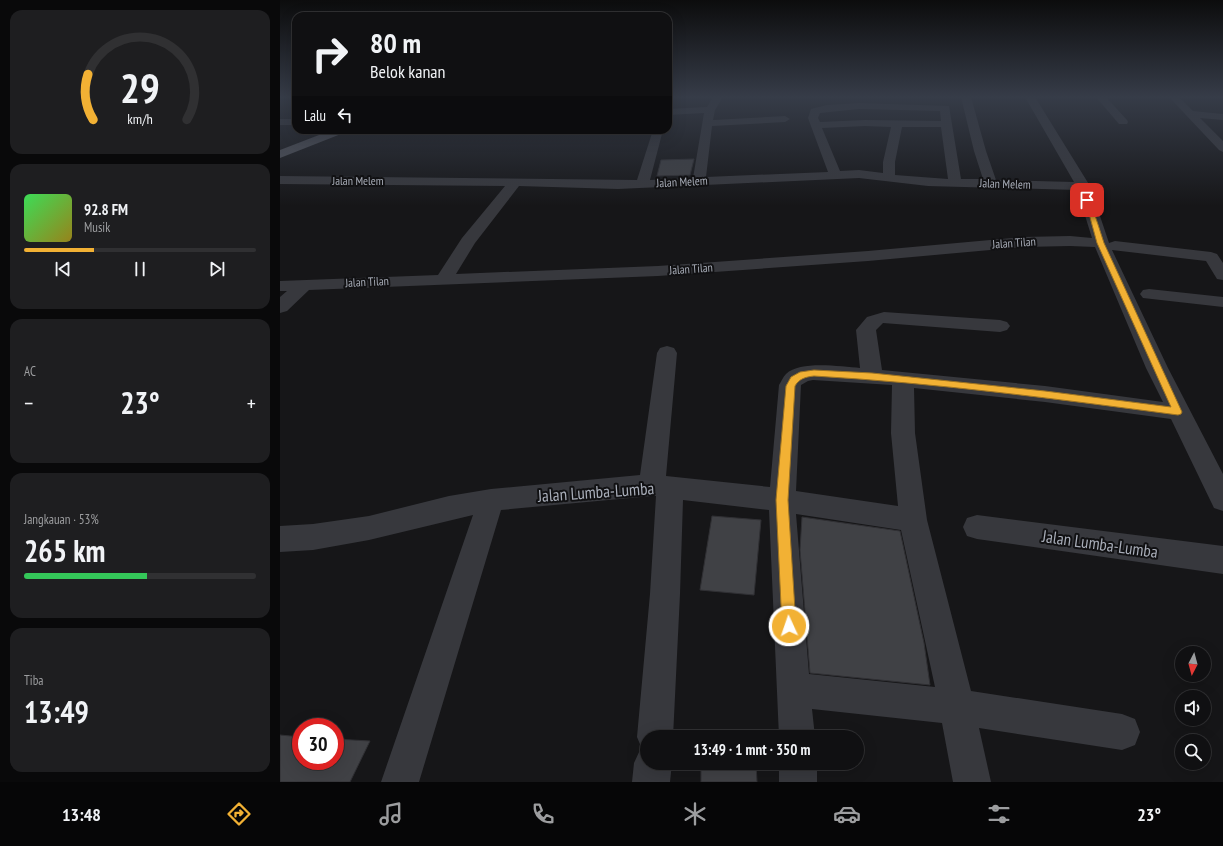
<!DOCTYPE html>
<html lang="id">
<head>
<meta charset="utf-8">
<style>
  body { margin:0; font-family:"PT Sans Narrow",sans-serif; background:#1e1e20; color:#f1f3f6; height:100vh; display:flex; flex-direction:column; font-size:15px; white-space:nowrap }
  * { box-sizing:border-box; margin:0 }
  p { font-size:13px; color:#9c9d9f }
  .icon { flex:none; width:22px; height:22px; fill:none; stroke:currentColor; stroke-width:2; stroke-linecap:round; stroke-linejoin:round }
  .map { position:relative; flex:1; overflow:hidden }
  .sheet { display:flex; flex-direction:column; gap:10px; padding:10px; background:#09090a; width:280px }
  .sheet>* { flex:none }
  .top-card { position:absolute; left:12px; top:12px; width:380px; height:122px; border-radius:12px; box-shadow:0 4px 16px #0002,0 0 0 1px #303032; background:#101012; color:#f1f3f6; overflow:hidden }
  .needle { width:26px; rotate:186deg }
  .buttons { position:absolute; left:895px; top:646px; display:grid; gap:8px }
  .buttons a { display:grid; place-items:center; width:36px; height:36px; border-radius:50%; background:#101012; box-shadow:0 4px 16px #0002,0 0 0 1px #303032; font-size:20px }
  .speed { position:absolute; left:12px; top:718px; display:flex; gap:8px; font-size:20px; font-weight:700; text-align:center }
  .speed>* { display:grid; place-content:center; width:52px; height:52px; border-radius:50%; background:#101012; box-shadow:0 4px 16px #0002,0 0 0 1px #303032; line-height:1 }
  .speed .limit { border:6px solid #d22; background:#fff; color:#111 }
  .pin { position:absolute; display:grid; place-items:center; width:34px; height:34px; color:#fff; margin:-17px; border-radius:8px; box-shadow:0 2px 6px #0006 }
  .me { position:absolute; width:44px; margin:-22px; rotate:357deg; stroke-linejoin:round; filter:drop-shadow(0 0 3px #0008) }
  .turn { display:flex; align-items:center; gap:14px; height:84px; padding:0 12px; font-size:18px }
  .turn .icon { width:52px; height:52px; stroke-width:2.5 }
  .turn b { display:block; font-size:28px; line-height:34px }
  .then { display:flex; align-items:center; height:38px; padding:0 12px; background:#0003; gap:8px; font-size:15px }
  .big { font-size:30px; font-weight:700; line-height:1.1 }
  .sheet .tile { flex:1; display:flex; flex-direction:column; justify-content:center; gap:6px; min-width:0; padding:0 14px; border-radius:12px; background:#1e1e20 }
  .sheet .dial { align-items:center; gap:0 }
  .dial svg { height:104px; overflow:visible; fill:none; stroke:#303032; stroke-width:7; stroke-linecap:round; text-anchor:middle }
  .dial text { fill:#f1f3f6; stroke:none }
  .song { display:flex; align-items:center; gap:12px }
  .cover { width:48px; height:48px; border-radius:6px; background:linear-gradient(135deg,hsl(130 70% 55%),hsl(50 70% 35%)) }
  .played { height:4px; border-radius:2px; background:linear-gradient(90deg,#f2b134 30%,#303032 30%) }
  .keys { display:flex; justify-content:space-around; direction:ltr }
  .heat { display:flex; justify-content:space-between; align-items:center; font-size:22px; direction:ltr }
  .charge { height:6px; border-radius:3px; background:linear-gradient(90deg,#34c759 53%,#303032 0) }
  .trip { position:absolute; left:360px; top:730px; width:224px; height:40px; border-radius:20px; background:#101012; box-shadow:0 4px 16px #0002,0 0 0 1px #303032; font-weight:700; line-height:40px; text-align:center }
  .menu { display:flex; height:64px; justify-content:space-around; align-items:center; background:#060607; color:#9c9d9f }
  .menu .icon { width:28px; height:28px }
  .menu .active { color:#f2b134 }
  .menu b { font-size:18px; color:#f1f3f6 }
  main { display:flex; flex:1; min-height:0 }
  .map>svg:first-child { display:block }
</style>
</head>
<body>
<main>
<section class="sheet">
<div class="tile dial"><svg viewBox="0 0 100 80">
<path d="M14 69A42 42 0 1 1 86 69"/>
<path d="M14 69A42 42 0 0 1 10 34" stroke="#f2b134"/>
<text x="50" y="56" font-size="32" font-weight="700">29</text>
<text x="50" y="72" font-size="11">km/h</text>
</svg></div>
<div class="tile">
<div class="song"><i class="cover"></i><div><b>92.8 FM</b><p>Musik</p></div></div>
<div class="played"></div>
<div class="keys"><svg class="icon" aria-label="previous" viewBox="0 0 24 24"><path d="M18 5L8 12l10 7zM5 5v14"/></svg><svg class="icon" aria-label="pause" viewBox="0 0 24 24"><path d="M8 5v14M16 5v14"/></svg><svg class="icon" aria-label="next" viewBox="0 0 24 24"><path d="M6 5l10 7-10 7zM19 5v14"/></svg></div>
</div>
<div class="tile"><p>AC</p>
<div class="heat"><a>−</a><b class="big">23°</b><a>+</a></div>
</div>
<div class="tile"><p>Jangkauan · 53%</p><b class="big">265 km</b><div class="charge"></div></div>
<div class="tile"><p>Tiba</p><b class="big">13:49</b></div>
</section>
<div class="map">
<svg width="943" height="782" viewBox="0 0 943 782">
  <rect width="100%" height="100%" fill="#161618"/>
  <!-- building -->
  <g fill="#404145" stroke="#303034">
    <path d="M 414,159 L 410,175 L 377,176 L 381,160 Z"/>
    <path d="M 432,516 L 481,520 L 474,595 L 420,590 Z"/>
    <path d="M 522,517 L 620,531 L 644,643 L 650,685 L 530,673 L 520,550 Z"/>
    <path d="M 0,735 L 21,737 L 21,761 L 55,761 L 55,739 L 90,741 L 70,782 L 0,782 Z"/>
    <path d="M 421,763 L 476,763 L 477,782 L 421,782 Z"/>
  </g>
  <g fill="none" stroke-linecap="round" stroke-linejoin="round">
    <!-- minor -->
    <g fill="#37383d" fill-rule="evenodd">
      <path d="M 433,97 L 443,97 L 435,110 L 433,120 L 505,116 L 510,119 L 505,122 L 432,126 L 426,177 L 548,172 L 528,118 L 531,109 L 547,105 L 579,103 L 669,106 L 681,179 L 703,179 L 694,151 L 681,97 L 691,97 L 706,151 L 716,180 L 794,182 L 745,97 L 755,97 L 810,186 L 829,243 L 835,241 L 931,252 L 937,254 L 943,263 L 943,280 L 937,279 L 926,261 L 832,250 L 888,368 L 943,474 L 943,511 L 934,508 L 891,419 L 765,402 L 634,388 L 635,433 L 647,520 L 691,691 L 842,714 L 855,719 L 860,732 L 855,745 L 842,750 L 699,728 L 711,782 L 673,782 L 662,723 L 532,709 L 535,737 L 499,737 L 489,510 L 403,500 L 400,594 L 393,737 L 367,737 L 367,763 L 392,763 L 390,782 L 352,782 L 354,763 L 360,750 L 362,749 L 357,737 L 370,594 L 376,496 L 372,496 L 221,510 L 139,782 L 101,782 L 193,515 L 89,540 L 33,550 L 0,552 L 0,526 L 33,524 L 89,516 L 169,496 L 211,489 L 360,475 L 377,353 L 380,348 L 387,346 L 394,348 L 397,353 L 386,476 L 490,487 L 499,385 C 501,382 503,377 506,374 C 521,360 561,367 580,368 L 576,330 L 587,317 L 604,312 L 720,320 L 727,322 L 730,326 L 727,330 L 720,332 L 603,323 L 596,330 L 602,370 L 765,386 L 883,402 L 866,368 L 815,247 L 790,246 L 743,247 L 588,261 L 378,276 L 29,290 L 7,311 L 0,313 L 0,297 L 7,291 L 0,291 L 0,281 L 158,275 L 182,238 L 225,186 L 0,184 L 0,176 L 357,180 L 373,130 L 383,130 L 370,180 L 413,178 L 424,113 L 388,115 L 388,109 L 427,107 ZM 579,109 L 660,111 L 661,121 L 585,120 L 540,122 L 538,118 L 540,113 ZM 585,126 L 611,127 L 603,162 L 603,173 L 579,170 L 560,171 L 542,128 ZM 622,127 L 661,127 L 668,179 L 615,175 L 615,162 ZM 579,178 L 648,186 L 797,190 L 812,238 L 790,236 L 743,237 L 588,251 L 378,266 L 176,274 L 195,243 L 239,186 L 338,189 ZM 533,380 L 612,385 L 611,433 L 618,506 L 516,491 L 521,385 L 528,381 ZM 516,514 L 621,530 L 655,687 L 529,674 Z"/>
      <path d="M 816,97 L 826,97 L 847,120 L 848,122 L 847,124 L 839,124 Z"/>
      <path d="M 889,97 L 899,97 L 913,111 L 943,114 L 943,120 L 920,118 L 943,141 L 943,152 L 939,150 Z"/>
      <rect x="0" y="119" width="16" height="6"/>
      <path d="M 869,289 L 943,297 L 943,307 L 863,298 L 860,294 L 863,290 Z"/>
      <path d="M 697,515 L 943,546 L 943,574 L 697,539 L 687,536 L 683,527 L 687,518 Z"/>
      <rect x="499" y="763" width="38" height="19"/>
    </g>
    <!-- major -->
    <path fill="#53555c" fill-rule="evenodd" d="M 52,130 L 67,130 L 66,132 L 0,158 L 0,150 Z"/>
  </g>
  <!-- sky -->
  <linearGradient id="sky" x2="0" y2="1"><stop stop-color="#0c0c0d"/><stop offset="0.47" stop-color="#363c48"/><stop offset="1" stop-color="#363c48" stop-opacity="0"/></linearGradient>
  <rect width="943" height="206" fill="url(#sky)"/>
  <!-- route -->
  <path fill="#f2b134" stroke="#9d7322" d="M 805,199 L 810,200 L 824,243 L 902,412 L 901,414 L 898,415 C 777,399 655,383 534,376 C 525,377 519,379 515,386 L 508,500 L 516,626 L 514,631 L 509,633 L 504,631 L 502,626 L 496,500 L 506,386 L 511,377 L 520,372 L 534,370 L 592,373 L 765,391 L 891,407 L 817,243 Z"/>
  <g text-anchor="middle" stroke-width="4" stroke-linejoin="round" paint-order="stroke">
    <!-- far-street labels -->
    <g font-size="12" fill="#a8adb8" stroke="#111113">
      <text x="78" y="185">Jalan Melem</text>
      <text transform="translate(402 182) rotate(-3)" y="4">Jalan Melem</text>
      <text transform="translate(725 184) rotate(2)" y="4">Jalan Melem</text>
      <text transform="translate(734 243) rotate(-4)" y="4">Jalan Tilan</text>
      <text transform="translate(411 269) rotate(-4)" y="4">Jalan Tilan</text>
      <text transform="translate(87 282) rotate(-3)" y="4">Jalan Tilan</text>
    </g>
    <!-- near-street labels -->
    <g font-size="17" fill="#a8adb8" stroke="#111113">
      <text transform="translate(316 492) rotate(-4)" y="6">Jalan Lumba-Lumba</text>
      <text transform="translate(820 544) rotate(8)" y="6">Jalan Lumba-Lumba</text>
    </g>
  </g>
</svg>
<div class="buttons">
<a><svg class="needle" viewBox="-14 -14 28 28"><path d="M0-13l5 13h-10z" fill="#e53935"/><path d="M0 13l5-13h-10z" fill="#9c9d9f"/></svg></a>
<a><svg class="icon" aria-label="sound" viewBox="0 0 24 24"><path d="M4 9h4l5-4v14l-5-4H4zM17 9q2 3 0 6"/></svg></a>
<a><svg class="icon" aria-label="search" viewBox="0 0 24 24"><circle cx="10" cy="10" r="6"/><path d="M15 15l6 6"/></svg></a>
</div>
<div class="speed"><div class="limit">30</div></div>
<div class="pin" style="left:807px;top:200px;background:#d93025"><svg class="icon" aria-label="arrive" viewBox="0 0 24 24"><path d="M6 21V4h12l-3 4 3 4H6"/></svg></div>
<svg class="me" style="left:509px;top:626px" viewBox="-20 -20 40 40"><circle r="17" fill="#f2b134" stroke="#fff" stroke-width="3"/><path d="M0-11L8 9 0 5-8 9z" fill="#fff"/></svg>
<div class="trip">13:49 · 1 mnt · 350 m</div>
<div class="top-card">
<div class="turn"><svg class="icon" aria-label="right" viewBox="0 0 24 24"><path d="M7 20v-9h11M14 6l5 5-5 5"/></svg><div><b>80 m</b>Belok kanan</div></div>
<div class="then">Lalu<svg class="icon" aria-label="left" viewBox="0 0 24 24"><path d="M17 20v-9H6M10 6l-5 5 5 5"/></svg></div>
</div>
</div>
</main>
<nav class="menu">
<b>13:48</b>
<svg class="icon active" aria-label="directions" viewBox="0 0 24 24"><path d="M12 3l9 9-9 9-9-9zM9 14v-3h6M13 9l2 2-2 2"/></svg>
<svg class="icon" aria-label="music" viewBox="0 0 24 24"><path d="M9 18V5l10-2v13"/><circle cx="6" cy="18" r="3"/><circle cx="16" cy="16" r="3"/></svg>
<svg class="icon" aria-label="phone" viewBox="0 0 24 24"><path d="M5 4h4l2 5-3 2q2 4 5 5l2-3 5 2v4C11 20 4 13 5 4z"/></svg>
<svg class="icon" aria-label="climate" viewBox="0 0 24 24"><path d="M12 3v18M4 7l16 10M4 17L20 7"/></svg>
<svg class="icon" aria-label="car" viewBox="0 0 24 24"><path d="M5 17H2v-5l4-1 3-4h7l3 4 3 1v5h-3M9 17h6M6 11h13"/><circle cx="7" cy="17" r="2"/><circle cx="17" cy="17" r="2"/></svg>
<svg class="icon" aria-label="filters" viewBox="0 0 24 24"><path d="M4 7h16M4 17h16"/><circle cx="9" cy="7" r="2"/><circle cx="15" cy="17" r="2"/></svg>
<b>23°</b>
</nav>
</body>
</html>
